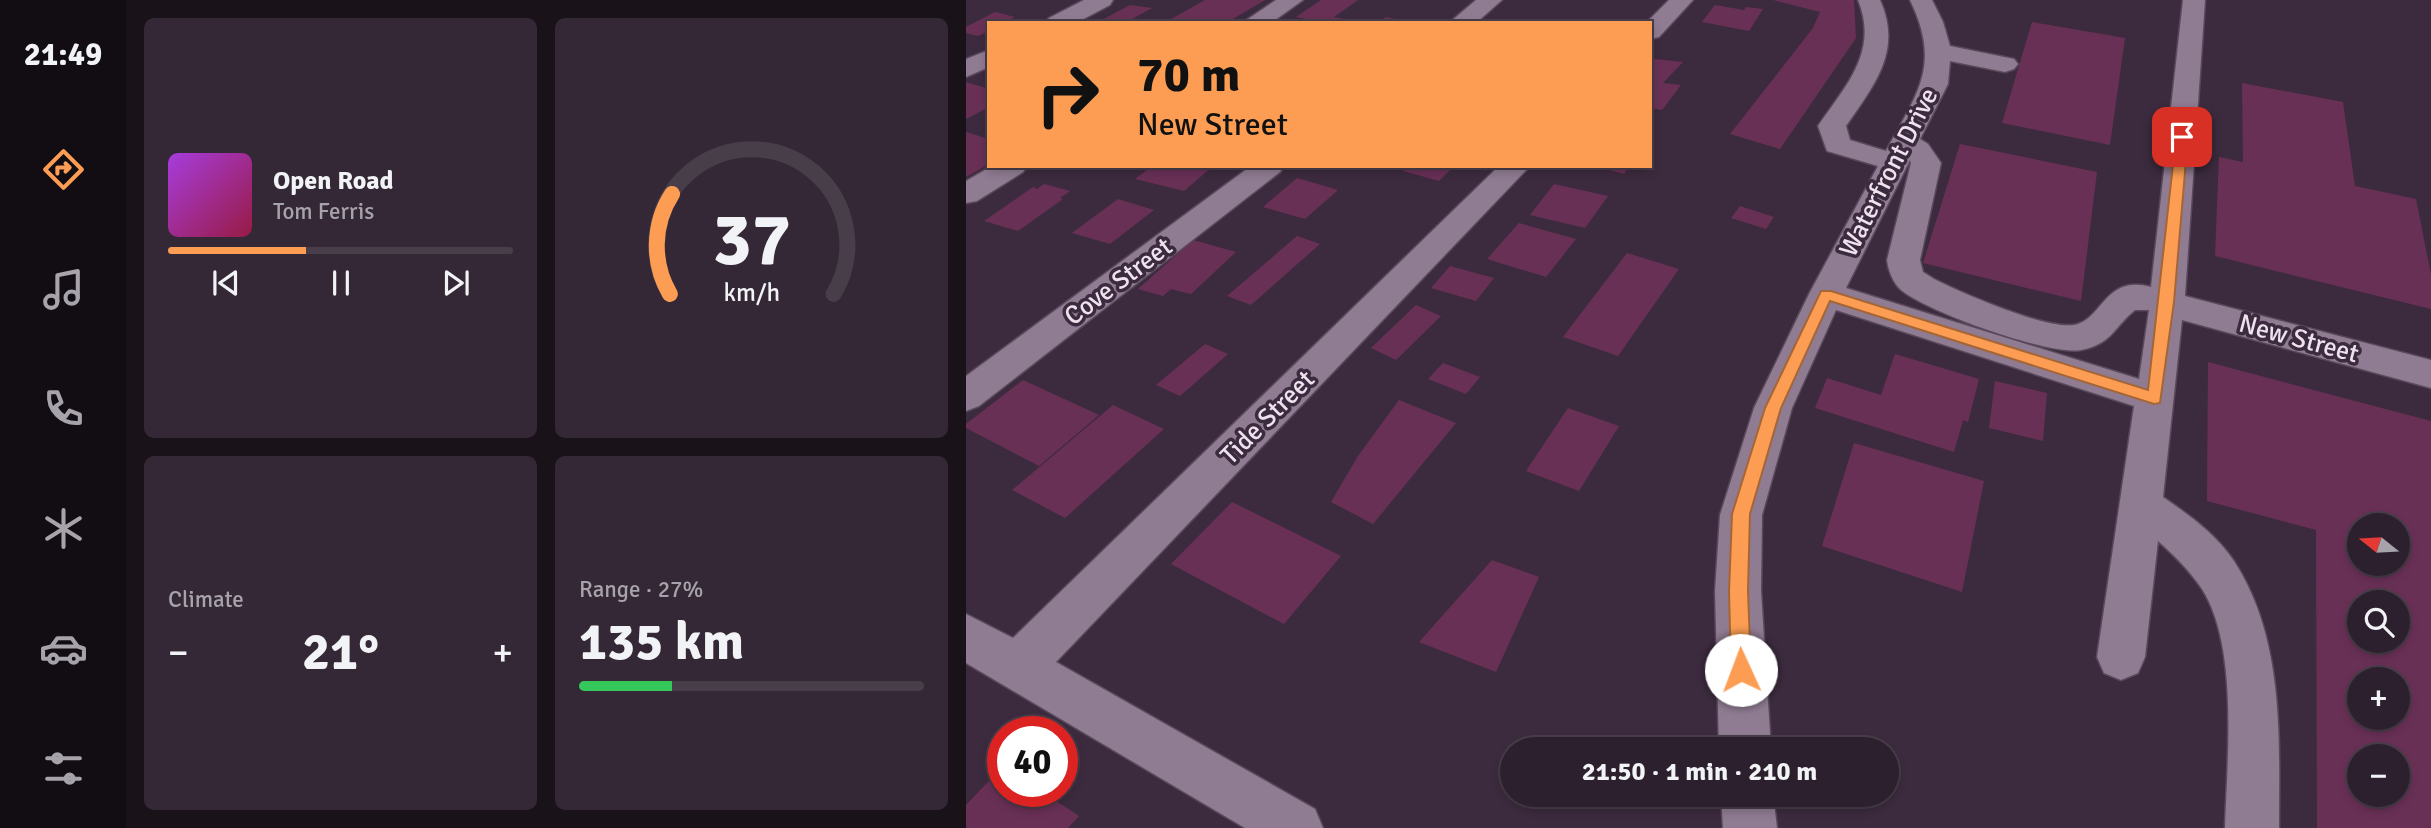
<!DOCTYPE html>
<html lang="en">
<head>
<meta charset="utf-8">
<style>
  body { margin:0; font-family:Signika,sans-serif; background:#352836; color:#f1f3f6; height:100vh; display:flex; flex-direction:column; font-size:26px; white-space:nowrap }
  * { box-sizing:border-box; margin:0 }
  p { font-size:23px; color:#a7a3aa }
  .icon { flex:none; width:38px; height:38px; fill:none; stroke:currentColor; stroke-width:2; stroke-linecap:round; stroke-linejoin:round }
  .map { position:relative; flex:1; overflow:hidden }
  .panel { display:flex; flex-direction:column; gap:18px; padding:18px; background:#191219; width:840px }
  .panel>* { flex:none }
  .top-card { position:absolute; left:21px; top:21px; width:665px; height:147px; border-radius:0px; box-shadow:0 4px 10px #0003,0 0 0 2px #483e4a; background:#fc9d53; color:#111; overflow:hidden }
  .needle { width:46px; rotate:288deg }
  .buttons { position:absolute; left:1381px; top:513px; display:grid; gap:14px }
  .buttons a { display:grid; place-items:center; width:63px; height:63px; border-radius:50%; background:#2d202e; box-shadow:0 4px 10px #0003,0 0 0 2px #483e4a; font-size:35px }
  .speed { position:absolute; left:21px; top:716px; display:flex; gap:14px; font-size:35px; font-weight:700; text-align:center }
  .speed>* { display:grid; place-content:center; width:91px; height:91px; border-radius:50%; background:#2d202e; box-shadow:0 4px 10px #0003,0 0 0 2px #483e4a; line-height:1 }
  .speed .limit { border:10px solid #d22; background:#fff; color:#111 }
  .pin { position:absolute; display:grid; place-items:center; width:60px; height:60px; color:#fff; margin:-30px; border-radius:14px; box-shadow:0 4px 10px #0006 }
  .me { position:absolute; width:77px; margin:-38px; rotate:358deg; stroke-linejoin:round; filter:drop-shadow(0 0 5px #0008) }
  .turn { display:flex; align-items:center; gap:24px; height:147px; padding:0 35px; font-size:32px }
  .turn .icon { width:91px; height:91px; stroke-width:2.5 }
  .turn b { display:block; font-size:49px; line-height:60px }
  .big { font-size:52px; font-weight:700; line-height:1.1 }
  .panel .widget { flex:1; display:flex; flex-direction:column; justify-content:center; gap:10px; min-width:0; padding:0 24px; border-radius:10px; background:#352836 }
  .panel .dial { align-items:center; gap:0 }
  .dial svg { height:182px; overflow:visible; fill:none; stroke:#483e4a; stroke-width:7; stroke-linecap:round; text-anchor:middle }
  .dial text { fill:#f1f3f6; stroke:none }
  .song { display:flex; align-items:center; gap:21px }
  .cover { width:84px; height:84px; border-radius:10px; background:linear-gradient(135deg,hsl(280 70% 55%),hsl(340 70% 35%)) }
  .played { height:7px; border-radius:4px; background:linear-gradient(90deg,#fc9d53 40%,#483e4a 40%) }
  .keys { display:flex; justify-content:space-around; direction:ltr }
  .heat { display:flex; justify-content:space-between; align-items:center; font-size:38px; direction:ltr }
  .charge { height:10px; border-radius:5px; background:linear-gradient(90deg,#34c759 27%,#483e4a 0) }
  .panel .tiles { flex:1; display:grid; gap:18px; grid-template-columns:repeat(2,1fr) }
  .trip { position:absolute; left:534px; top:737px; width:399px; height:70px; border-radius:35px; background:#2d202e; box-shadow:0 4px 10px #0003,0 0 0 2px #483e4a; font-weight:700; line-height:70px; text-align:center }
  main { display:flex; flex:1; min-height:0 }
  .menu { display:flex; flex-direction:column; width:126px; justify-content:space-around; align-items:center; background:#120d12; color:#a7a3aa }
  .menu .icon { width:49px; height:49px }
  .menu .active { color:#fc9d53 }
  .menu b { font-size:32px; color:#f1f3f6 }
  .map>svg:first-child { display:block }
</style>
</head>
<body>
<main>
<nav class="menu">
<b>21:49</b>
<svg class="icon active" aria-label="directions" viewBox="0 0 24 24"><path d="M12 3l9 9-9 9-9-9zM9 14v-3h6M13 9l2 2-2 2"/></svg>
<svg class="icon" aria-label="music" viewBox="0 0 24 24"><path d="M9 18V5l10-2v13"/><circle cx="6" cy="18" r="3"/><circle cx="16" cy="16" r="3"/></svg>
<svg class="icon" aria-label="phone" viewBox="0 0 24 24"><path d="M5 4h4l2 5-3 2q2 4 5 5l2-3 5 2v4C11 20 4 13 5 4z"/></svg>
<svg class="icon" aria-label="climate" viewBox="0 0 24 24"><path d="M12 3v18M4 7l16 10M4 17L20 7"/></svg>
<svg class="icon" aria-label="car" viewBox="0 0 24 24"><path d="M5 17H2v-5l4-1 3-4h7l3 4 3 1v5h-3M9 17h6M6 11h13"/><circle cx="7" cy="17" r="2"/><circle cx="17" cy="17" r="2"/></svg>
<svg class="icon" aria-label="filters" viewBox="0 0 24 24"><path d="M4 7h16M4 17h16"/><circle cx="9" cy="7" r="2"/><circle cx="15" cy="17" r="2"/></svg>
</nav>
<section class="panel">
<div class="tiles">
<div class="widget">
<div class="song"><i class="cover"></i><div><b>Open Road</b><p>Tom Ferris</p></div></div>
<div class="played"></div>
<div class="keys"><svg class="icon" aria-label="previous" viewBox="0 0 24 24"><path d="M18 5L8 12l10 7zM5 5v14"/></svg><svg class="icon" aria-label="pause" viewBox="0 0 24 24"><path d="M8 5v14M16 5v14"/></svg><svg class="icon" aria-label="next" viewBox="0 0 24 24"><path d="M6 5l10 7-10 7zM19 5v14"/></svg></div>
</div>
<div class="widget dial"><svg viewBox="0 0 100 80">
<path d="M14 69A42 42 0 1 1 86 69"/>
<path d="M14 69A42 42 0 0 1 15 25" stroke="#fc9d53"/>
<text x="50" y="56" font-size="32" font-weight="700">37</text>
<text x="50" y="72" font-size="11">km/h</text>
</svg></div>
<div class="widget"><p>Climate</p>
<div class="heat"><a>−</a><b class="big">21°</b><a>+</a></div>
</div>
<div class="widget"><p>Range · 27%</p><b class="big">135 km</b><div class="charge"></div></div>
</div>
</section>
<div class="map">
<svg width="1465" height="828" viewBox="0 0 1465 828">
  <rect width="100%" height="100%" fill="#3c2b3e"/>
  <!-- building -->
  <g fill="#693056" fill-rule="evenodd">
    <path d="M 239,0 L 299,0 L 260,23 L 198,23 Z"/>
    <path d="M 355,0 L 392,0 L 368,17 L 378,19 L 373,23 L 340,23 L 344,20 L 330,17 Z"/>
    <path d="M 807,0 L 888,0 L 890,38 L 814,149 L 764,134 L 847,28 L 854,12 Z"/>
    <path d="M 164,5 L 186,8 L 159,23 L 132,22 Z"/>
    <path d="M 749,5 L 778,10 L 780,7 L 797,9 L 783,31 L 736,22 Z"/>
    <path d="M 29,12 L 49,17 L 38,23 L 23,23 L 23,31 L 12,36 L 0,33 L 0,27 Z"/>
    <path d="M 420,17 L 443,22 L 443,23 L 412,23 Z"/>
    <path d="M 1066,22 L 1159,38 L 1144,145 L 1036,123 Z"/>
    <path d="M 689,59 L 717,62 L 697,83 L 715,85 L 696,110 L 684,108 L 684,65 Z"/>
    <path d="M 0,82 L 23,89 L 23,107 L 0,119 Z"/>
    <path d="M 1276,83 L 1377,102 L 1389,186 L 1450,199 L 1465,275 L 1465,309 L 1249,256 L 1253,157 L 1277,162 Z"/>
    <path d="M 0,132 L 23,139 L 23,164 L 0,177 Z"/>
    <path d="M 994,144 L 1131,172 L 1115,301 L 957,263 Z"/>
    <path d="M 186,166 L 247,166 L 218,191 L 169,179 Z"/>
    <path d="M 441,166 L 488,166 L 473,181 L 437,171 Z"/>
    <path d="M 629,166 L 663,166 L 658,174 Z"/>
    <path d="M 331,178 L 372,190 L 339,219 L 297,207 Z"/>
    <path d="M 78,184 L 104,191 L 94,198 L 97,199 L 52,231 L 18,221 L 67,187 L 71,189 Z"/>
    <path d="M 588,184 L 642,196 L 619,228 L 564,215 Z"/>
    <path d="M 152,199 L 188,210 L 144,244 L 106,233 Z"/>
    <path d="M 774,206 L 808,217 L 800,229 L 765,218 Z"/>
    <path d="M 553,223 L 610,239 L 580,277 L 521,259 Z"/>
    <path d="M 331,236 L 354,244 L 285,305 L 261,296 Z"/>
    <path d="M 227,240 L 270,252 L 225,294 L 205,289 L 197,296 L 172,289 Z"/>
    <path d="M 661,253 L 713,269 L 652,356 L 597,337 Z"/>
    <path d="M 484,266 L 528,278 L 510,301 L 465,288 Z"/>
    <path d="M 450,305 L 475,316 L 430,360 L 405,348 Z"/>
    <path d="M 239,344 L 262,354 L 214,396 L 190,385 Z"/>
    <path d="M 929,354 L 1013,379 L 1002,422 L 997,420 L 988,452 L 849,408 L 861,378 L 915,395 Z"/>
    <path d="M 1242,362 L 1465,421 L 1465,828 L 1351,828 L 1350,530 L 1241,501 ZM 1393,525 L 1432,525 L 1432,564 L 1393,564 ZM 1393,602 L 1432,602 L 1432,640 L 1393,640 ZM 1393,679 L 1432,679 L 1432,718 L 1393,718 ZM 1393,756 L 1432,756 L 1432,794 L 1393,794 Z"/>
    <path d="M 477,363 L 514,377 L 500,394 L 462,379 Z"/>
    <path d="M 57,380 L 133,415 L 73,466 L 0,428 L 0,424 Z"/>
    <path d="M 1029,381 L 1081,393 L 1077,441 L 1023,428 Z"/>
    <path d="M 433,400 L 490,423 L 407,524 L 365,502 L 392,456 Z"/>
    <path d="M 147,405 L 198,429 L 99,518 L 46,490 Z"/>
    <path d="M 602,408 L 653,426 L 613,491 L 560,471 Z"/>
    <path d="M 888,443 L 1018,481 L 996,592 L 856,546 Z"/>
    <path d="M 266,502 L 375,556 L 318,624 L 205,564 Z"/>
    <path d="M 526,560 L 573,577 L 530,672 L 453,642 Z"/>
    <path d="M 37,766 L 37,791 L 75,791 L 113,816 L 102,828 L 0,828 L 0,805 Z"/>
  </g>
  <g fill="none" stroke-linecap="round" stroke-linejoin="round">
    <defs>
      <g id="minor">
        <path d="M 118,0 L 147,0 L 144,5 L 110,23 L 79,23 L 83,18 Z"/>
        <path d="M 310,0 L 337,0 L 305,23 L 276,23 Z"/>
        <path d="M 510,0 L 536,0 L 510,23 L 483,23 Z"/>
        <path d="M 703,0 L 727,0 L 693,37 L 684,39 L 684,23 L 680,23 Z"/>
        <path d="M 892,0 L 914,0 C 937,51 908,85 880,126 L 884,140 L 920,151 C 951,93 976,66 944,0 L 966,0 L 977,22 L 984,46 L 1048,59 L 1052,64 L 1048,69 L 1039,72 L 984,61 L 982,84 L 954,139 L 962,144 L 975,163 L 954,260 L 957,272 L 968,279 C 994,292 1086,333 1112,324 C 1137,316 1140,275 1185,287 L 1217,0 L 1239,0 L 1219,296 L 1465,360 L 1465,388 L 1216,320 L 1197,497 C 1223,515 1250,534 1268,561 C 1319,640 1313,739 1313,828 L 1259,828 C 1261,761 1273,647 1236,589 C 1224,571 1208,555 1192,541 L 1179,657 L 1172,673 L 1155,680 L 1138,673 L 1131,657 L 1168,406 L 870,310 L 826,408 L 796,515 L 795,591 L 805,749 L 753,749 L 749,591 L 754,515 L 788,408 L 843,294 L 912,166 L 861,151 L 852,126 C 880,85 913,52 892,0 ZM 944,160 L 945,163 L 921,260 C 922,270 927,282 934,289 C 958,311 1084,356 1115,350 C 1146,344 1148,327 1169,310 L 1183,310 L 1173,379 L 880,288 Z"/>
        <path d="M 23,50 L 23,67 L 0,77 L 0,59 Z"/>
        <path d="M 26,166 L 61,166 L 57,172 L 11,201 L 0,203 L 0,181 Z"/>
        <path d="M 285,166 L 318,166 L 314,172 L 13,406 L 0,411 L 0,376 Z"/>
        <path d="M 533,166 L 564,166 L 90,662 L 349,809 L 357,828 L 279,828 L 0,663 L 0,614 L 47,638 Z"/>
        <path d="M 755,794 L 807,794 L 811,828 L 757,828 Z"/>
      </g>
    </defs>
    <!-- minor casing -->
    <use href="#minor" stroke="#58495a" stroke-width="3"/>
    <!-- minor -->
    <use href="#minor" fill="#8f7b92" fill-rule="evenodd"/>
  </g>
  <!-- route -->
  <path fill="#fc9d53" stroke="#a46636" stroke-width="2" d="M 1216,134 L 1222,137 L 1208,302 L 1194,403 L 1188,404 L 864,301 L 815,408 L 784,514 L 782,591 L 785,670 L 782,677 L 775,680 L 768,677 L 765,670 L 763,591 L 766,514 L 799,408 L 855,291 L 865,291 L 1182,390 L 1210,137 Z"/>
  <g text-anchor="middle" stroke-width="7" stroke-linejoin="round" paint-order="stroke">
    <!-- street labels -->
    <g font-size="26" fill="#eee2ef" stroke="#3c2b3e">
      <text transform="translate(922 172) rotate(-63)" y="9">Waterfront Drive</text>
      <text transform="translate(152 281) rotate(-37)" y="9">Cove Street</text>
      <text transform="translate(1333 338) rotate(15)" y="9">New Street</text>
      <text transform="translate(301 417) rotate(-45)" y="9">Tide Street</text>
    </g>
  </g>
</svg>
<div class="buttons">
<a><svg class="needle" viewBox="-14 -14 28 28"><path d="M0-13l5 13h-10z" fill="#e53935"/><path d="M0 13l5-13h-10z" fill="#a7a3aa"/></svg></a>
<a><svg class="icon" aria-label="search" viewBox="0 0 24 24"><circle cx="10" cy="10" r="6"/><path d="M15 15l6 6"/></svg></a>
<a>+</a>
<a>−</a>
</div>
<div class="speed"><div class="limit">40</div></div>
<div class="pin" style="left:1216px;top:137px;background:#d93025"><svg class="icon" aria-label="arrive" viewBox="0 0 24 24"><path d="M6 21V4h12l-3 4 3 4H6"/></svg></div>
<svg class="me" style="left:775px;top:670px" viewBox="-20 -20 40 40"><circle r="19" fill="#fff"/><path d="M0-13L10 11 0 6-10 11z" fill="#fc9d53"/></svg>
<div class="trip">21:50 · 1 min · 210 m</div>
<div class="top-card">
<div class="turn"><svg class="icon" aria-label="right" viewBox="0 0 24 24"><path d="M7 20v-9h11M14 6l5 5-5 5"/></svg><div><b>70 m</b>New Street</div></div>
</div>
</div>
</main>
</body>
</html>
